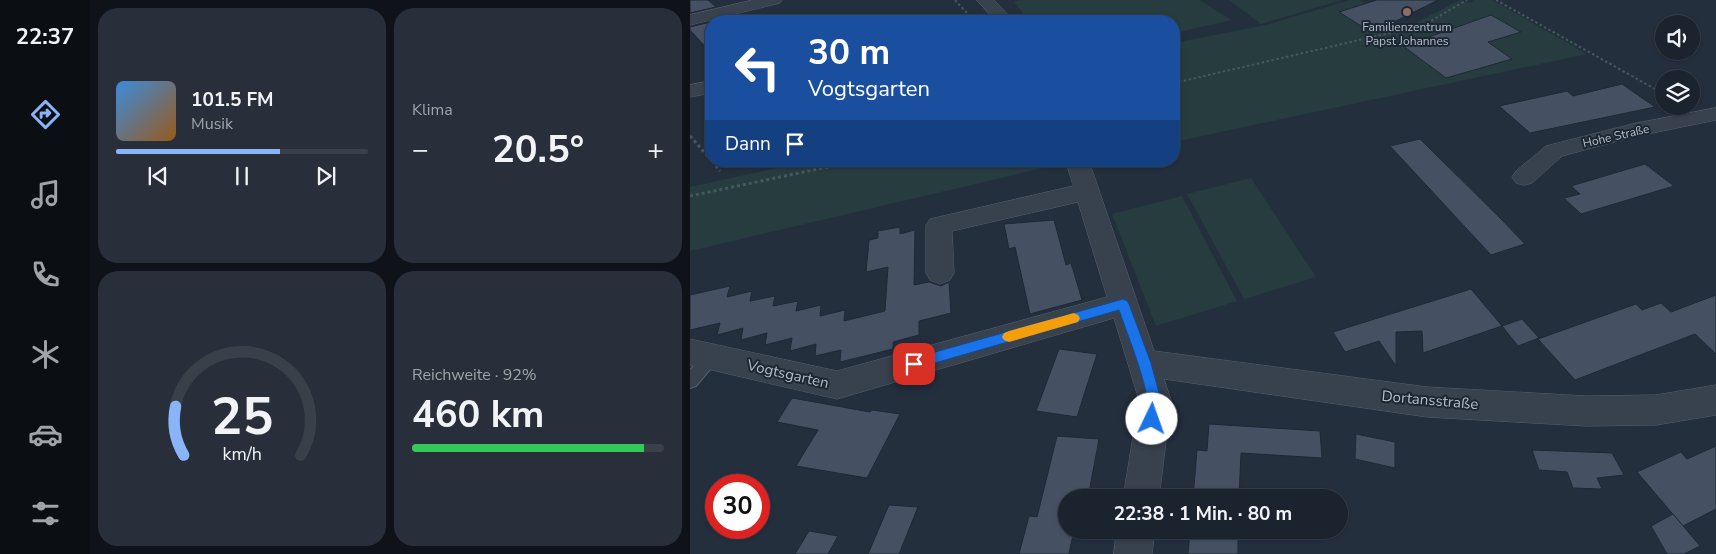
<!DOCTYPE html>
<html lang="de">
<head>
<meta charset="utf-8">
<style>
  body { margin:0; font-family:"Nunito Sans",sans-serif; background:#282f3a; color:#f1f3f6; height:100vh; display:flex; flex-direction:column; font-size:19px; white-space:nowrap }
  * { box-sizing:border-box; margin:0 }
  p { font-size:16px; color:#a0a4aa }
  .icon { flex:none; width:28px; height:28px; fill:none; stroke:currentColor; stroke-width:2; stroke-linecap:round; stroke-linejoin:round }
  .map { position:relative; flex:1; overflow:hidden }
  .sheet { display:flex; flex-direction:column; gap:8px; padding:8px; background:#0f1319; width:600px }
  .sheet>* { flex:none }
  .guide { position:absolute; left:15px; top:15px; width:475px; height:152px; border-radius:20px; box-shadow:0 1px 4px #0004,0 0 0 1px #39404a; background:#1a4fa0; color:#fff; overflow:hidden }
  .fabs { position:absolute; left:965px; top:15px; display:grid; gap:10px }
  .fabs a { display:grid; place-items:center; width:45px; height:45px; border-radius:50%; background:#1b232e; box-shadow:0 1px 4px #0004,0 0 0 1px #39404a; font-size:25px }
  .speed { position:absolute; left:15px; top:474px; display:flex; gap:10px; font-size:25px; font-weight:700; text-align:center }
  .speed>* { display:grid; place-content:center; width:65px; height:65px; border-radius:50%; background:#1b232e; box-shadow:0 1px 4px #0004,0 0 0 1px #39404a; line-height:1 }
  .speed .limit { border:8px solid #d22; background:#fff; color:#111 }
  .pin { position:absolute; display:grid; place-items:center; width:42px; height:42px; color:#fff; margin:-21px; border-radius:10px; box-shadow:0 2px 8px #0006 }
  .me { position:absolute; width:55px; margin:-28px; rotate:3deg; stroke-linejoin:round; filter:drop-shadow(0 0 4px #0008) }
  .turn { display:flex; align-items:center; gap:18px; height:105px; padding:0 20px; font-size:22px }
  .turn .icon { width:65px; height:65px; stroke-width:2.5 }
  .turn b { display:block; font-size:35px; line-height:42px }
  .then { display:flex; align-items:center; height:48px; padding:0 20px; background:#0003; gap:10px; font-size:19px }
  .big { font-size:38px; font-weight:700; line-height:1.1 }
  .sheet .card { flex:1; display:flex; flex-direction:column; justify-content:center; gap:8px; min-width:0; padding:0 18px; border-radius:20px; background:#282f3a }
  .sheet .dial { align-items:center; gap:0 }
  .dial svg { height:130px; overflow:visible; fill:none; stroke:#39404a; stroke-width:7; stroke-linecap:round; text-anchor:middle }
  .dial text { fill:#f1f3f6; stroke:none }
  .song { display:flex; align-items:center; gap:15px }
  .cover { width:60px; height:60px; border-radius:8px; background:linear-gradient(135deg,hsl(210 70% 55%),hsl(30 70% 35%)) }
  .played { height:5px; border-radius:2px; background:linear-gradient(90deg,#8ab4f8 65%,#39404a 65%) }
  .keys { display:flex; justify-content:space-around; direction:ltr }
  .heat { display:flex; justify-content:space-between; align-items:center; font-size:28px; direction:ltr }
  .charge { height:8px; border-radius:4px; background:linear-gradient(90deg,#34c759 92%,#39404a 0) }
  .sheet .tiles { flex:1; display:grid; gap:8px; grid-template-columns:repeat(2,1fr) }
  .trip { position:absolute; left:368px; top:489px; width:290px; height:50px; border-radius:25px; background:#1b232e; box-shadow:0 1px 4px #0004,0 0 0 1px #39404a; font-weight:700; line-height:50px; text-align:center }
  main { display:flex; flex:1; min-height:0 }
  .dock { display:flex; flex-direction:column; width:90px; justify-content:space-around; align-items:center; background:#0b0e12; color:#a0a4aa }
  .dock .icon { width:35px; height:35px }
  .dock .selected { color:#8ab4f8 }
  .dock b { font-size:22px; color:#f1f3f6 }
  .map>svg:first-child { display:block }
</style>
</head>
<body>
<main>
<nav class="dock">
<b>22:37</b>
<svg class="icon selected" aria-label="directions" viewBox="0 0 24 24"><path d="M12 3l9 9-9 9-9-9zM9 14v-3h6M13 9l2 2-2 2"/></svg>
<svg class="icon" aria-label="music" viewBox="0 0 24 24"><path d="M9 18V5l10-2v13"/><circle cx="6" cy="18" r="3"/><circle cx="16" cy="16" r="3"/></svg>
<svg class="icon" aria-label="phone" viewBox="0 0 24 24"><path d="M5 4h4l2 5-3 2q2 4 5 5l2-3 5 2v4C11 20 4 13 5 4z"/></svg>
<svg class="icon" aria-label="climate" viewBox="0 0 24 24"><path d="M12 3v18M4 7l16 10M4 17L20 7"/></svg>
<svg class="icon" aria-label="car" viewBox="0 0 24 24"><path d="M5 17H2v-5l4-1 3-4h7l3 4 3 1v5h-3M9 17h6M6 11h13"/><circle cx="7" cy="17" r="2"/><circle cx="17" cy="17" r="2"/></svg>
<svg class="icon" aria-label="filters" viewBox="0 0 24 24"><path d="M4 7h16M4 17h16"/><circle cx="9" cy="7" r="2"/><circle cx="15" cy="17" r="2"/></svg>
</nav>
<section class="sheet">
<div class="tiles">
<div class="card">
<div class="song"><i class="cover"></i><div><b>101.5 FM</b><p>Musik</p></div></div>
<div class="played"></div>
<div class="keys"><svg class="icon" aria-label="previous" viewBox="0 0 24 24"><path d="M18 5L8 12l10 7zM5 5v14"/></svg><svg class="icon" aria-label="pause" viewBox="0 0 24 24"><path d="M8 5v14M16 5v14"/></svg><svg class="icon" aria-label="next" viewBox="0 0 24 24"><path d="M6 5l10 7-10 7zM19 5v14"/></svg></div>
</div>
<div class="card"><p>Klima</p>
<div class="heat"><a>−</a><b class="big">20.5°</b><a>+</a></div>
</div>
<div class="card dial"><svg viewBox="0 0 100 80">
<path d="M14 69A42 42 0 1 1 86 69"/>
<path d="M14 69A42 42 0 0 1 9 39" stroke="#8ab4f8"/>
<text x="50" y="56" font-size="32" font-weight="700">25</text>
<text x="50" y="72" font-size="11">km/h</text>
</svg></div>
<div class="card"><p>Reichweite · 92%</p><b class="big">460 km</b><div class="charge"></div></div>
</div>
</section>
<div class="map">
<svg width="1026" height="554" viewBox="0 0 1026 554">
  <rect width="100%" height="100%" fill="#242f3e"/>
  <!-- green -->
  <g fill="#263c3f">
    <path d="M 331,0 L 509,0 L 542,20 L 484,33 L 484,21 L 339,21 L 324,2 Z"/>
    <path d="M 539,0 L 652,0 L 571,24 Z"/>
    <path d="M 660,0 L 670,0 L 716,28 L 770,0 L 780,3 L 784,0 L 802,0 L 897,54 L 484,142 L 484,43 L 576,25 Z"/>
    <path d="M 119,161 L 350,161 L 353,168 L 0,251 L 0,187 Z"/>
    <path d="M 561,178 L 626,277 L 554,299 L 497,194 Z"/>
    <path d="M 492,196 L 547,301 L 466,326 L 422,214 Z"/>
  </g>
  <!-- building -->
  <g fill="#455162" stroke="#1f2835">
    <path d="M 0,0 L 18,0 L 26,7 L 0,13 Z"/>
    <path d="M 687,0 L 748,0 L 682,33 L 649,12 Z"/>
    <path d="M 801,15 L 831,32 L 798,42 L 822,59 L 756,78 L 713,46 Z"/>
    <path d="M 21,22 L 21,53 L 0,30 L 0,27 Z"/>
    <path d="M 932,84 L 965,107 L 840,133 L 809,106 L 877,91 L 883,96 Z"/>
    <path d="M 730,139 L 812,220 L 835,244 L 801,255 L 700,146 Z"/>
    <path d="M 955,164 L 984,186 L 891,214 L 874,198 L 890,194 L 881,186 Z"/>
    <path d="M 364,220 L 376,265 L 381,263 L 392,300 L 340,314 L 325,247 L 319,249 L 314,224 Z"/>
    <path d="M 210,227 L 210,234 L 225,230 L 224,285 L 239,282 L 251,286 L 259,282 L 261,313 L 229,321 L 229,335 L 203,342 L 203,349 L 150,362 L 151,350 L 125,356 L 126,344 L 100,351 L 102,338 L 75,345 L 77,333 L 51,340 L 53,328 L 27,335 L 30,323 L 0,330 L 0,295 L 40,286 L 37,297 L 62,291 L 60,301 L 85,296 L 83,306 L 108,301 L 106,311 L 131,305 L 130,316 L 155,310 L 154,321 L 195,311 L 198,267 L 176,272 L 179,240 L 188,238 L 188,231 Z"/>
    <path d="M 781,289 L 812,326 L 733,353 L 732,331 L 706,332 L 706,366 L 689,341 L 655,352 L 643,332 Z"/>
    <path d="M 1026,295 L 1026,354 L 1005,334 L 885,380 L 848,339 L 946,304 L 952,310 L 971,303 L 981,312 Z"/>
    <path d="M 832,319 L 849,338 L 828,346 L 812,326 Z"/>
    <path d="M 369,349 L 407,354 L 387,417 L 346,411 Z"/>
    <path d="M 102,398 L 180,412 L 182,410 L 210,414 L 177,478 L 106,466 L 128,430 L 87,422 Z"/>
    <path d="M 519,424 L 630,431 L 632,458 L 551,453 L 549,498 L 503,498 L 507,450 L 517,451 Z"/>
    <path d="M 666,434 L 705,442 L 705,468 L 665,459 Z"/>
    <path d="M 367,436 L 409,439 L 398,498 L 376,498 L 376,530 L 384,530 L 379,554 L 329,554 L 339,516 L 347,517 Z"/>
    <path d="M 1026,446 L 1026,509 L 993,526 L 947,472 L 991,452 L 997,459 Z"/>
    <path d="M 842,450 L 922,453 L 934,475 L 907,478 L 912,489 L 883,488 L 877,472 L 849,470 Z"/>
    <path d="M 199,505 L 228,507 L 209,554 L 178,554 Z"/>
    <path d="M 983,514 L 1010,546 L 994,554 L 977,554 L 961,526 Z"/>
    <path d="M 500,530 L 548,530 L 548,554 L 498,554 Z"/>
    <path d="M 119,531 L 148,536 L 138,554 L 105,554 Z"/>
  </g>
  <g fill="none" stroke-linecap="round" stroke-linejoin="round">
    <defs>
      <path id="service" d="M 22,349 L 27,351 L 30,356 L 27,361 L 6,386 L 0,388 L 0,370 L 17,351 Z"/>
      <g id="minor">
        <path d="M 63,0 L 92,0 L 90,3 L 0,25 L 0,15 Z"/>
        <path d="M 287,0 L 304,0 L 324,21 L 306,21 Z"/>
        <path d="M 21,81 L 21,93 L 0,97 L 0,85 Z"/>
        <path d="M 1026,108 L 1026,120 L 943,137 L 872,156 L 842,183 L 834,185 L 826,183 L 822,177 L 826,171 L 856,146 L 942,124 Z"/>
        <path d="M 376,161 L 399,161 L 464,351 L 737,387 L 896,396 L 966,395 L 1026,385 L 1026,415 L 966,425 L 896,426 L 737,417 L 474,379 L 481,400 L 469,498 L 433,498 L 449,400 L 424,318 L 147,399 L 0,365 L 0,339 L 147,371 L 417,297 L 388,202 L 262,231 L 264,273 L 260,280 L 250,284 L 240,280 L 236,273 L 236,225 L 240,219 L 383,186 Z"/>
        <path d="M 427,530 L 465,530 L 462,554 L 424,554 Z"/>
      </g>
    </defs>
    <!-- service casing -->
    <use href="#service" stroke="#565f6c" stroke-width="2"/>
    <!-- minor casing -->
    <use href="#minor" stroke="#565f6c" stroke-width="1"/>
    <!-- path-far1 -->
    <g stroke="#44595c" stroke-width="2" stroke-dasharray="2.5 2.5" stroke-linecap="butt">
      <path d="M 265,0 L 284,21"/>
      <path d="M 806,0 L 974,94"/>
      <path d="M 484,83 L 734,25 L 777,0"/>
    </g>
    <!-- path -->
    <g stroke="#44595c" stroke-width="3" stroke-dasharray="3 3" stroke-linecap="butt">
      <path d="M 0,136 L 21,160"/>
      <path d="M 22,161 L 30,171"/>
      <path d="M 354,161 L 356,165 L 365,163"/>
      <path d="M 0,196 L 166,161"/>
    </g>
    <!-- service -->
    <use href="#service" fill="#38414e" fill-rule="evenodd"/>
    <!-- minor -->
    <use href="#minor" fill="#38414e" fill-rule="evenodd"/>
  </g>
  <!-- route -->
  <path fill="#1a73e8" stroke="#114b97" d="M 433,299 L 437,301 L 439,304 L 461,363 L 471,400 L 467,424 L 462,426 L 457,424 C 453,415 459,406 457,397 C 451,367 439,339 429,310 L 224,369 L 219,368 L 217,364 L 219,360 L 224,358 Z"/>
  <!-- slow -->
  <path fill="#f59e0b" d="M 384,313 L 388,315 L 390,318 L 388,322 L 319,342 L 314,340 L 312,337 L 314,333 L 319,331 Z"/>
  <!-- markers -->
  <circle fill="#8d6e63" stroke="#1d2633" stroke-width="2" cx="717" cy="12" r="5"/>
  <g text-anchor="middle" stroke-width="4" stroke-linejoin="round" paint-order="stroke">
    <!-- far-poi labels -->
    <g font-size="12" fill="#b4bcc9" stroke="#1d2633">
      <text x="717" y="31">Familienzentrum<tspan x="717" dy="14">Papst Johannes</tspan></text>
    </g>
    <!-- far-street labels -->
    <g font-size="12" fill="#b4bcc9" stroke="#1d2633">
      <text transform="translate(926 136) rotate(-13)" y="4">Hohe Straße</text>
    </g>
    <!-- street labels -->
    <g font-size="15" fill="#b4bcc9" stroke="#1d2633">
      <text transform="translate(98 374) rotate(13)" y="5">Vogtsgarten</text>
      <text transform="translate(740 400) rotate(5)" y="5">Dortansstraße</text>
    </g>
  </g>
</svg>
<div class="fabs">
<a><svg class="icon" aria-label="sound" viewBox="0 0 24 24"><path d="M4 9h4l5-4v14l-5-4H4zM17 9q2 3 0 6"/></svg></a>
<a><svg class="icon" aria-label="layers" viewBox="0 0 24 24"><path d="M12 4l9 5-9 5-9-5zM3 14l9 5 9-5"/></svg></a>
</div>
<div class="speed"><div class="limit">30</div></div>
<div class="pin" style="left:224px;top:364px;background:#d93025"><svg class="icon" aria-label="arrive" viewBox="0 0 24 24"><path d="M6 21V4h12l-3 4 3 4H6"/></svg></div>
<svg class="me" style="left:462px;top:419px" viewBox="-20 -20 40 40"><circle r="19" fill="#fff"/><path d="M0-13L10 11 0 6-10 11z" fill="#1a73e8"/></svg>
<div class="trip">22:38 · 1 Min. · 80 m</div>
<div class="guide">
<div class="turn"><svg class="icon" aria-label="left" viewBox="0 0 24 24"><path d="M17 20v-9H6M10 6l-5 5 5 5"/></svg><div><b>30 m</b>Vogtsgarten</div></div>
<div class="then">Dann<svg class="icon" aria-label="arrive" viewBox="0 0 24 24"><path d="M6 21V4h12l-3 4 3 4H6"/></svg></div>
</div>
</div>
</main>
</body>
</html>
